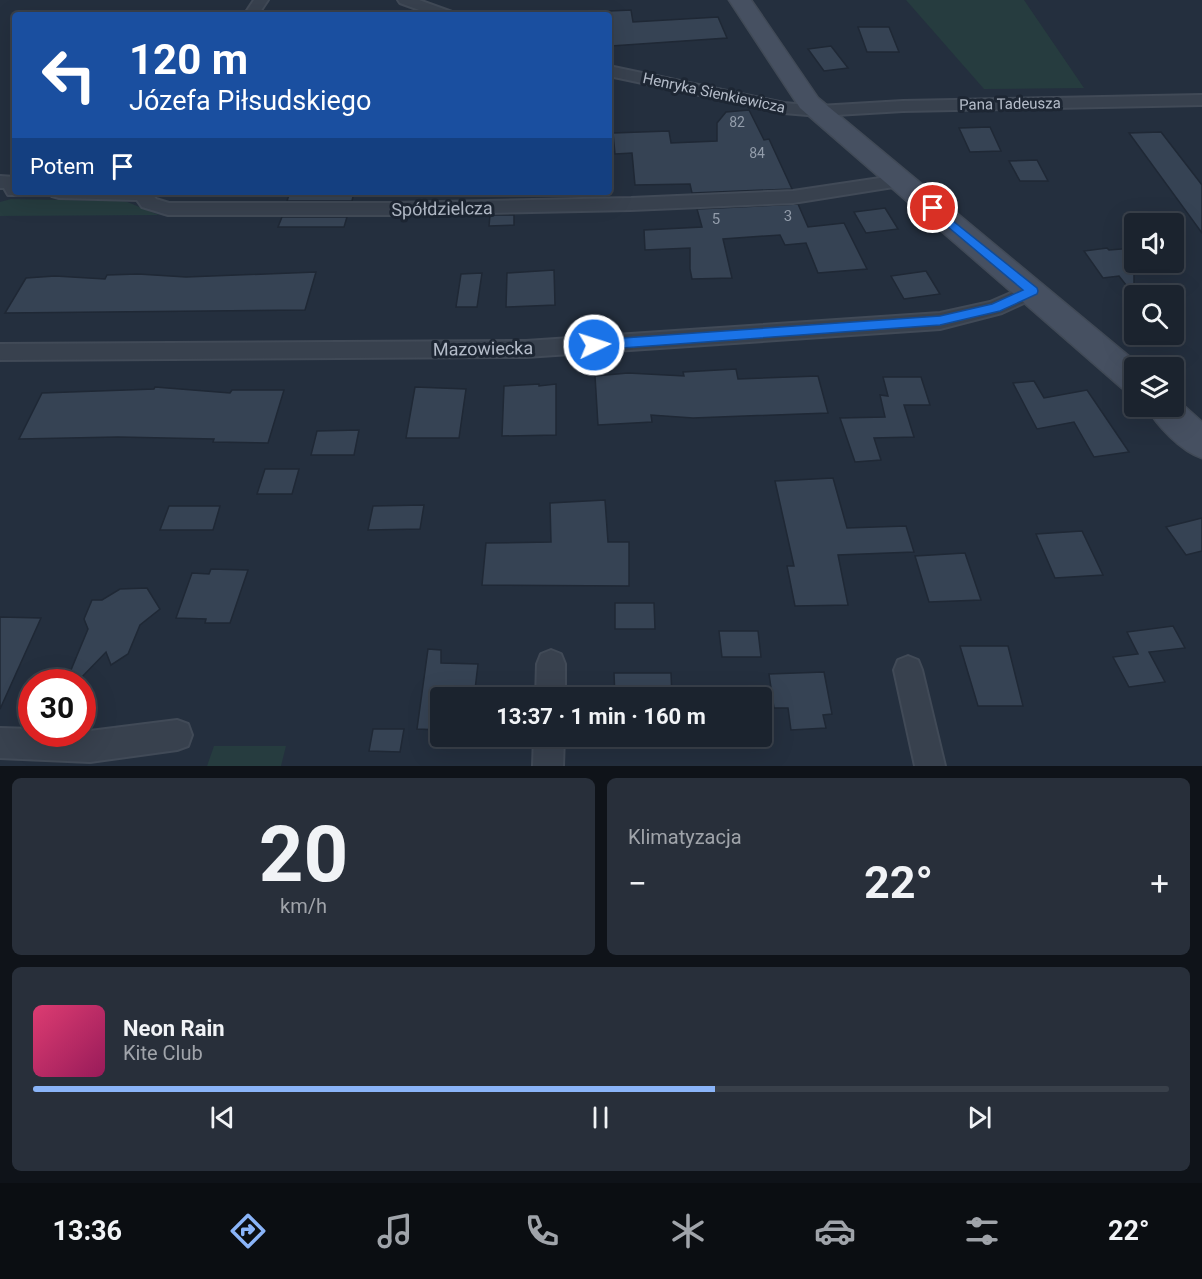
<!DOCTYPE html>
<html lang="pl">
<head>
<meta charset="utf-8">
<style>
  body { margin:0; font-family:Roboto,sans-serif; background:#282f3a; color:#f1f3f6; height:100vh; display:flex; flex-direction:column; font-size:22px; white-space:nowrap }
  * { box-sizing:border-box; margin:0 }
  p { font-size:20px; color:#a0a4aa }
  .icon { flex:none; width:33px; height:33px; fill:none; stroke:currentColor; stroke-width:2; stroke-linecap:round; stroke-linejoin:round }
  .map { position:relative; height:766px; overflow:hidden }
  .drawer { display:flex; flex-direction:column; gap:12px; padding:12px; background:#0f1319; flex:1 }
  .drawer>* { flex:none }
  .top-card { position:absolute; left:12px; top:12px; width:600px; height:183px; border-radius:6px; box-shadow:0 6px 24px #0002,0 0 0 2px #39404a; background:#1a4fa0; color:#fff; overflow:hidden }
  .controls { position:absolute; left:1124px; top:213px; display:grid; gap:12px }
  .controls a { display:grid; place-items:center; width:60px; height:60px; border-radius:6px; background:#1b232e; box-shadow:0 6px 24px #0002,0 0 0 2px #39404a; font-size:30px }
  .speed { position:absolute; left:18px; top:669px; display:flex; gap:12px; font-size:30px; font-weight:700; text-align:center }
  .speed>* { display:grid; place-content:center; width:78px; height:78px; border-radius:50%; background:#1b232e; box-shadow:0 6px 24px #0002,0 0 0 2px #39404a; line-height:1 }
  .speed .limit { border:9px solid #d22; background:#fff; color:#111 }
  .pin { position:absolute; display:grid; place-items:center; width:51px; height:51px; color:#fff; margin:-26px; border:3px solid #fff; border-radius:50%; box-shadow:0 2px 6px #0007 }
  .me { position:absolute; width:66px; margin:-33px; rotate:86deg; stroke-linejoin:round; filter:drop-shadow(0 0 4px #0008) }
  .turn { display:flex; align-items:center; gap:21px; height:126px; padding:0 18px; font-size:27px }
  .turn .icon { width:78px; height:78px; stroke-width:2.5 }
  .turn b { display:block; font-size:42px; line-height:51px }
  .then { display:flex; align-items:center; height:57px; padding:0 18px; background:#0003; gap:12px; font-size:22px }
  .big { font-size:45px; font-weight:700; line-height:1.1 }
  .drawer .tile { flex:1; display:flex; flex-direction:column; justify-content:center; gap:9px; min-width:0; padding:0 21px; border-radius:9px; background:#282f3a }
  .drawer .dial { align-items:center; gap:0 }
  .dial b { font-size:78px; line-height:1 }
  .song { display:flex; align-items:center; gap:18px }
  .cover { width:72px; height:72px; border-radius:9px; background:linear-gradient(135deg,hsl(340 70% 55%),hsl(330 70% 35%)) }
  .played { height:6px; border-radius:3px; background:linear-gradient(90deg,#8ab4f8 60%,#39404a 60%) }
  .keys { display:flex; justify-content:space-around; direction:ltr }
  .heat { display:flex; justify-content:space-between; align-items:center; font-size:33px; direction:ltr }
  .drawer .tiles { flex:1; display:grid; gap:12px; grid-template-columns:1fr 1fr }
  .tile:last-child { grid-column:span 2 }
  .trip { position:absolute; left:430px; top:687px; width:342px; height:60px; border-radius:6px; background:#1b232e; box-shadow:0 6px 24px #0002,0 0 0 2px #39404a; font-weight:700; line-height:60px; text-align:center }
  .menu { display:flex; height:96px; justify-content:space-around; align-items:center; background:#0b0e12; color:#a0a4aa }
  .menu .icon { width:42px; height:42px }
  .menu .on { color:#8ab4f8 }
  .menu b { font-size:27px; color:#f1f3f6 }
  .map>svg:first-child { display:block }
</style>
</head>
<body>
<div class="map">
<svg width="1202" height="766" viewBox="0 0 1202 766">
  <rect width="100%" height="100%" fill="#242f3e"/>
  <!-- green -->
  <g fill="#263c3f">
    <path d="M 906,0 L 1024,0 L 1084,88 L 984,89 Z"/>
    <path d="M 11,199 L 125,201 L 159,215 L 0,216 L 0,202 Z"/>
    <path d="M 214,746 L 286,746 L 281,766 L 207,766 Z"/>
  </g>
  <!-- building -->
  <g fill="#364354" stroke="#1f2835" stroke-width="1.5">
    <path d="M 631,10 L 633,22 L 718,17 L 727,38 L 611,46 L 609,11 Z"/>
    <path d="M 858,27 L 889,27 L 899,52 L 867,52 Z"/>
    <path d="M 831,46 L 848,68 L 824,71 L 808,49 Z"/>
    <path d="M 749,110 L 764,140 L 769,139 L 792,189 L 692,193 L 690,184 L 635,185 L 632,153 L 615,154 L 613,133 L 669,131 L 671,143 L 717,141 L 717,123 L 726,112 Z"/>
    <path d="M 990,127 L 1001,151 L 970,152 L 959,128 Z"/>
    <path d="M 1161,132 L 1202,185 L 1202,233 L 1129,133 Z"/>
    <path d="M 1037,160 L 1048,181 L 1020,181 L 1009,161 Z"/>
    <path d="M 290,192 L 354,192 L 352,201 L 287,201 Z"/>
    <path d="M 798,204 L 808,227 L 844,223 L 867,269 L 818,273 L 806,243 L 785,245 L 780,235 L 723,239 L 732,278 L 692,279 L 690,269 L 690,248 L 645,250 L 644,230 L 702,227 L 697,209 Z"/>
    <path d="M 885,208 L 898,229 L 866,233 L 854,212 Z"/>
    <path d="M 490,215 L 514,215 L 514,225 L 489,226 Z"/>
    <path d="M 282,217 L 347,217 L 344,227 L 278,227 Z"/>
    <path d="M 1107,248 L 1109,250 L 1134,248 L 1134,295 L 1119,276 L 1103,278 L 1084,251 Z"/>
    <path d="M 554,270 L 555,305 L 506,307 L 507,273 Z"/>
    <path d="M 926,271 L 940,294 L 904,299 L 891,276 Z"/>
    <path d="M 316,272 L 305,310 L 5,313 L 26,278 L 55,276 L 105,279 L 107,275 L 138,274 L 186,277 Z"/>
    <path d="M 482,273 L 477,307 L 456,307 L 461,274 Z"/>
    <path d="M 736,369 L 738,379 L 818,376 L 828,413 L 693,418 L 651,415 L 652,422 L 598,425 L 595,376 L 628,373 L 684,376 L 683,372 Z"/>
    <path d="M 883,377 L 921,377 L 930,405 L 904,405 L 914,437 L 874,438 L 881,460 L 855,462 L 840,418 L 885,417 L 880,395 L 888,396 Z"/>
    <path d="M 1034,381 L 1044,398 L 1087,390 L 1129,452 L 1094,457 L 1074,422 L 1037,429 L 1013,383 Z"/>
    <path d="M 539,384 L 539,386 L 556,384 L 556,435 L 502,436 L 504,386 Z"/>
    <path d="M 155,387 L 230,393 L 232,390 L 284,390 L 268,443 L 213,442 L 214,439 L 118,437 L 19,439 L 42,393 L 154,389 Z"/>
    <path d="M 415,387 L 466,389 L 459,438 L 406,438 Z"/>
    <path d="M 359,430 L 354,455 L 311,455 L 317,431 Z"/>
    <path d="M 265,469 L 299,469 L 292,494 L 257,494 Z"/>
    <path d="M 833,478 L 847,528 L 906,526 L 914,552 L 838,555 L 848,605 L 795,606 L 787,566 L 794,566 L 775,481 Z"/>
    <path d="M 605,500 L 608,542 L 629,542 L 629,586 L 482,585 L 486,543 L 551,542 L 550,503 Z"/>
    <path d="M 424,505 L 420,529 L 368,530 L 373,506 Z"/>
    <path d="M 169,506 L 220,506 L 213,530 L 160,530 Z"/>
    <path d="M 1202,518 L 1202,551 L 1186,555 L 1166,527 Z"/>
    <path d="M 1082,531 L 1103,575 L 1055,578 L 1036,534 Z"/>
    <path d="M 965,553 L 981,600 L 929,602 L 915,556 Z"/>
    <path d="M 211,569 L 248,570 L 230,623 L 205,623 L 206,619 L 176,618 L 192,573 L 209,574 Z"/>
    <path d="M 147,588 L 160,609 L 140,625 L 128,654 L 111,665 L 106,652 L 77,682 L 66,682 L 88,629 L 84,619 L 92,600 L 102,600 L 120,589 Z"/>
    <path d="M 615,603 L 654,603 L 655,629 L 615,629 Z"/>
    <path d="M 0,617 L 41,618 L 0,709 Z"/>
    <path d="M 1173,626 L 1185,648 L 1149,652 L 1165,682 L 1129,687 L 1113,657 L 1138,654 L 1127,632 Z"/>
    <path d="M 719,631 L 758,631 L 761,657 L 722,657 Z"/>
    <path d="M 960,646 L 1008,646 L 1023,706 L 978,706 Z"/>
    <path d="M 428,649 L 441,650 L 441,663 L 478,664 L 474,698 L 441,698 L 441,730 L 417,729 Z"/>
    <path d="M 824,672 L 832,714 L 823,715 L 826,728 L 791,730 L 788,708 L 774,708 L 769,674 Z"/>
    <path d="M 614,673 L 671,673 L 672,698 L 615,698 Z"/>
    <path d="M 373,729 L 404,729 L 400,752 L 369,751 Z"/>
  </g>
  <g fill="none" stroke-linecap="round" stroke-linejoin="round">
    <defs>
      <g id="street">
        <path d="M 254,0 L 268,0 L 258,15 L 244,15 Z"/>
        <path d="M 398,0 L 419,0 L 452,12 L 454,15 L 433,15 L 400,3 Z"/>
        <path d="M 609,66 L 784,103 L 819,106 L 903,101 L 1202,95 L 1202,105 L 903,111 L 819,116 L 784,113 L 609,76 Z"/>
        <path d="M 900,175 L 906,177 L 909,181 L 906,185 L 793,203 L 631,210 L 391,215 L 168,215 L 142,207 L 137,200 L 59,198 L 52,196 L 50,192 L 150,192 L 156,199 L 169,203 L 391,203 L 631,198 L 793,191 Z"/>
        <path d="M 0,176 L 15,177 L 15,192 L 24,192 L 22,195 L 8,195 L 4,188 L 0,188 Z"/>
        <path d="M 1032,284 L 1039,286 L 1042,291 L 1039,296 L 1002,313 L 940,329 L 526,357 L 0,360 L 0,344 L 526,341 L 940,313 L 990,302 Z"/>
        <path d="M 551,650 L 561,654 L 565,664 L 565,698 L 536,698 L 537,664 L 541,654 Z"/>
        <path d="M 908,656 L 918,660 L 922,670 L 945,766 L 915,766 L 894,670 L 898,660 Z"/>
        <path d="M 177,720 L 188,724 L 192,735 L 188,746 L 177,750 L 90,762 L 0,758 L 0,728 L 32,729 L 32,734 L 82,734 L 82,732 Z"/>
        <path d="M 534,736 L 564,736 L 563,766 L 533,766 Z"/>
      </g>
      <g id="secondary">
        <path d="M 729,0 L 751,0 L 818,98 L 1143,368 L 1134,368 L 1134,392 L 1122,388 L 800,108 Z"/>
        <path d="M 1173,396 L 1202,422 L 1202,458 C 1181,451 1157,426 1146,406 L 1173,406 Z"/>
      </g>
    </defs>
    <!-- street casing -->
    <use href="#street" stroke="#414a57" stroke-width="4"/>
    <!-- secondary casing -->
    <use href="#secondary" stroke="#414a57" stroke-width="3"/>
    <!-- street -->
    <use href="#street" fill="#38414e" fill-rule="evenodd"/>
    <!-- secondary -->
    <use href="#secondary" fill="#465061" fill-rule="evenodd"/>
  </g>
  <!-- route -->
  <path fill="#1a73e8" stroke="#114b97" stroke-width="1.5" d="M 933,205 L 1037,288 L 1038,291 L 1037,294 L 1000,311 L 940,325 L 594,350 L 587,345 L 594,340 L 940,316 L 992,304 L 1023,290 L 929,211 L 929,206 Z"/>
  <g text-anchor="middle" stroke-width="6" stroke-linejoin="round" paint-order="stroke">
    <!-- far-number labels -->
    <g font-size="14" fill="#929caa">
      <text x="737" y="127">82</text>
      <text x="757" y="158">84</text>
    </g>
    <!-- far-street labels -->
    <g font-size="15" fill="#b4bcc9" stroke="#1d2633">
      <text transform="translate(714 93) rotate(12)" y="5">Henryka Sienkiewicza</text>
      <text transform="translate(1010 104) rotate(-1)" y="5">Pana Tadeusza</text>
    </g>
    <!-- number labels -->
    <g font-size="15" fill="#929caa">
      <text x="788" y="221">3</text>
      <text x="716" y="224">5</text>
    </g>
    <!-- street labels -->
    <g font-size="18" fill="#b4bcc9" stroke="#1d2633">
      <text transform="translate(442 209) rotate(-1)" y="6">Spółdzielcza</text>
      <text transform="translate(483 349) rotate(-1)" y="6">Mazowiecka</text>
    </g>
  </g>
</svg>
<div class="controls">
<a><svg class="icon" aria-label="sound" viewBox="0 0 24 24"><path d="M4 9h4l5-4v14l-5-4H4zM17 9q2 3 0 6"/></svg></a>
<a><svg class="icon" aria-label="search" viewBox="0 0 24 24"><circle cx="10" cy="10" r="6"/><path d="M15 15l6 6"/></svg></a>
<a><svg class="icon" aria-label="layers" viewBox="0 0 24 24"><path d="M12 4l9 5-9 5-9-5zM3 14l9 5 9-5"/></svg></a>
</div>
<div class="speed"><div class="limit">30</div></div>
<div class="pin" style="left:933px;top:208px;background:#d93025"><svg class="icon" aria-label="arrive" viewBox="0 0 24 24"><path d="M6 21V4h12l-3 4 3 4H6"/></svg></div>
<svg class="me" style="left:594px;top:345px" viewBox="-20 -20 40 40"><circle r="17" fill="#1a73e8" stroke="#fff" stroke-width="3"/><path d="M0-11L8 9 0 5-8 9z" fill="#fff"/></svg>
<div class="trip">13:37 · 1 min · 160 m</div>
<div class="top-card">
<div class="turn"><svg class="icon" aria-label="left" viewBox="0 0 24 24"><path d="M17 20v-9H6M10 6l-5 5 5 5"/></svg><div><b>120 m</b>Józefa Piłsudskiego</div></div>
<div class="then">Potem<svg class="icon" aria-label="arrive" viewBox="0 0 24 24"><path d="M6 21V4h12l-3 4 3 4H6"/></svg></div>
</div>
</div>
<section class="drawer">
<div class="tiles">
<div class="tile dial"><b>20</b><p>km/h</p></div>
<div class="tile"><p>Klimatyzacja</p>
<div class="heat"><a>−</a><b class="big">22°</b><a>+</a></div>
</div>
<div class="tile">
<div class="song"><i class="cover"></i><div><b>Neon Rain</b><p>Kite Club</p></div></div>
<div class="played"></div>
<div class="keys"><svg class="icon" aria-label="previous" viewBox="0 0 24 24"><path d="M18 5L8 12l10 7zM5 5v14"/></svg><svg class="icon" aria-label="pause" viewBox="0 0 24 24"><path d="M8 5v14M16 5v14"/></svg><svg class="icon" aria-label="next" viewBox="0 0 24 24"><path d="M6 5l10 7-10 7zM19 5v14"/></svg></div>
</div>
</div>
</section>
<nav class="menu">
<b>13:36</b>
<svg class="icon on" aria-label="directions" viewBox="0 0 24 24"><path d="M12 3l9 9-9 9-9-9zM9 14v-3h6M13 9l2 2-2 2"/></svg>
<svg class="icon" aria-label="music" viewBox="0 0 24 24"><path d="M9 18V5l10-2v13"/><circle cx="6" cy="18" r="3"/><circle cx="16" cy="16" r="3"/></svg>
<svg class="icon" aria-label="phone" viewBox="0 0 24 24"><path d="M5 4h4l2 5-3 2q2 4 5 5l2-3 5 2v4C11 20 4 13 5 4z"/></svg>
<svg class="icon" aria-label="climate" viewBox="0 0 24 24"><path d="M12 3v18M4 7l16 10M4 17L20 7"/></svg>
<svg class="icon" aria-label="car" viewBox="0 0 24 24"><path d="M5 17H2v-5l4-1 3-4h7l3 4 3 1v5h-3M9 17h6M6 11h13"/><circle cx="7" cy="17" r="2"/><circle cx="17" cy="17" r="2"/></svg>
<svg class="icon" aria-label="filters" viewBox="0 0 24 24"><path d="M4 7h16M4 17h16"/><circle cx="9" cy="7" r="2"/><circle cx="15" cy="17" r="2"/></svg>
<b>22°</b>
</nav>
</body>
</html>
